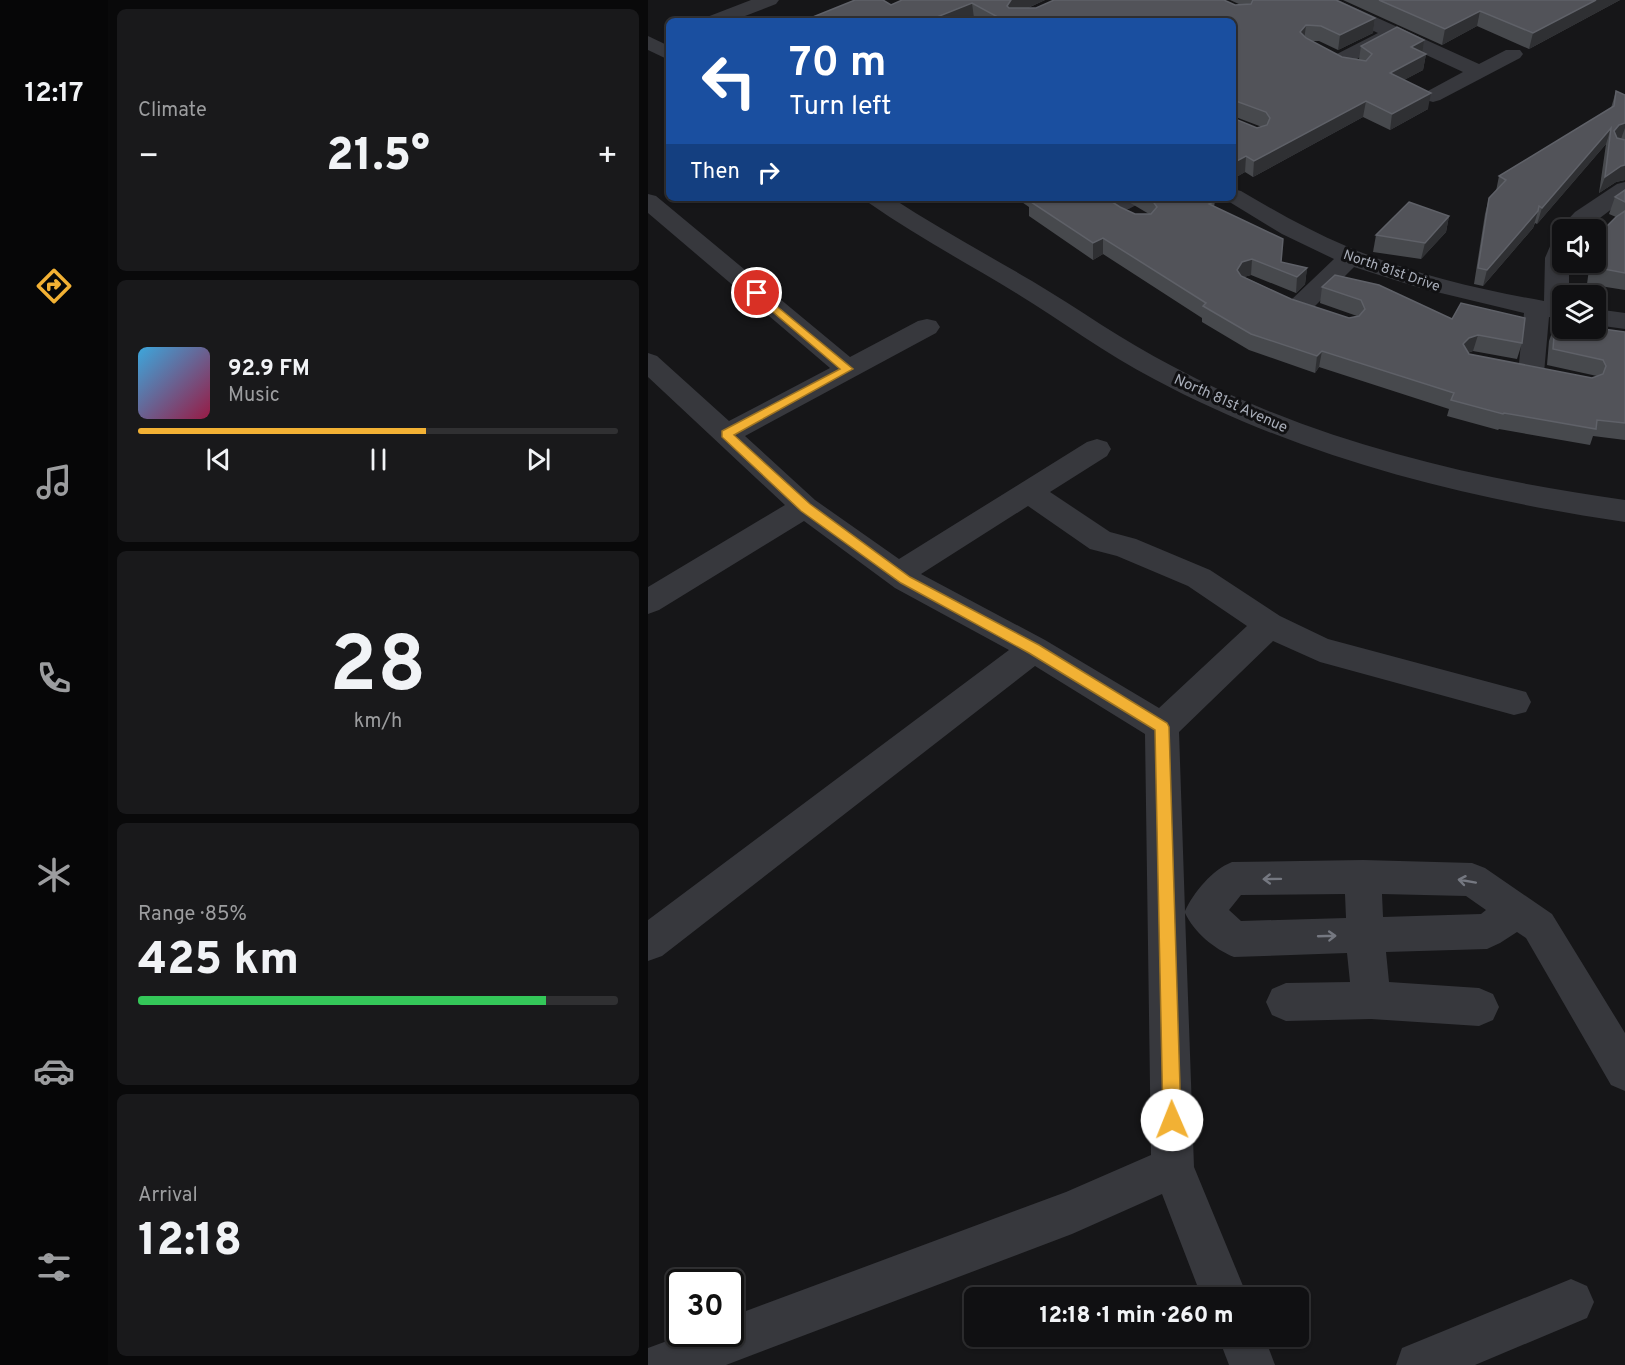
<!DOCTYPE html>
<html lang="en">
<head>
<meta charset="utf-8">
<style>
  body { margin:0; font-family:Overpass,sans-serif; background:#19191b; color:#f1f3f6; height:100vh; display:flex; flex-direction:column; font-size:22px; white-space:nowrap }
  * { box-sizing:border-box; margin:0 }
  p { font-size:20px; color:#9c9d9f }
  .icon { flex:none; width:33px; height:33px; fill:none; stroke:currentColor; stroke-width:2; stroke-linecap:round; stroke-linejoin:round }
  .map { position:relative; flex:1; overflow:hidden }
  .side { display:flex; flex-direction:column; gap:9px; padding:9px; background:#09090a; width:540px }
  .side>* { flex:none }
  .hud { position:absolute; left:18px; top:18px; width:570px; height:183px; border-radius:9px; box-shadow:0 2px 4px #0004,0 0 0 2px #303032; background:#1a4fa0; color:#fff; overflow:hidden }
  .fabs { position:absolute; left:904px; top:219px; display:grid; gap:12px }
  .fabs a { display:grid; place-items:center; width:54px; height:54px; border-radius:9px; background:#101012; box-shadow:0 2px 4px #0004,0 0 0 2px #303032; font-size:30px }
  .speed { position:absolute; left:18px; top:1269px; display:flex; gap:12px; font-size:30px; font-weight:700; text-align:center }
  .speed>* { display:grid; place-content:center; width:78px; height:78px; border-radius:50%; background:#101012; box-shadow:0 2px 4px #0004,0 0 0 2px #303032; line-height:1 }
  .speed .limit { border:3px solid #111; border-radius:9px; background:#fff; color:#111 }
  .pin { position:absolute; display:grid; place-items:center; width:51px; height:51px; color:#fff; margin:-26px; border:3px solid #fff; border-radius:50%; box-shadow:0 2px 6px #0007 }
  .me { position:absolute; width:66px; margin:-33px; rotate:359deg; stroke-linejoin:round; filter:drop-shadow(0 0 4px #0008) }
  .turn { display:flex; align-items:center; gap:21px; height:126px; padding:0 24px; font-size:27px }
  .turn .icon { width:78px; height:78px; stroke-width:2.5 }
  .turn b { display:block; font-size:42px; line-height:51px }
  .then { display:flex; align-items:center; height:57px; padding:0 24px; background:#0003; gap:12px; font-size:22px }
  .big { font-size:45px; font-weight:800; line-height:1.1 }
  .side .tile { flex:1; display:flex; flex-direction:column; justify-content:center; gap:9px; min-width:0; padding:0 21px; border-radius:9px; background:#19191b }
  .side .dial { align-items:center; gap:0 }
  .dial b { font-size:78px; line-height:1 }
  .song { display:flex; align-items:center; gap:18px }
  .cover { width:72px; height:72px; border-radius:9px; background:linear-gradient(135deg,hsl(200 70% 55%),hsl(340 70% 35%)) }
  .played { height:6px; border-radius:3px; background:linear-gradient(90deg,#f2b134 60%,#303032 60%) }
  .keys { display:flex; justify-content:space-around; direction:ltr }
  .heat { display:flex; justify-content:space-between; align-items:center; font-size:33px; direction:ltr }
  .charge { height:9px; border-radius:4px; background:linear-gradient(90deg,#34c759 85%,#303032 0) }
  .trip { position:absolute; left:316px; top:1287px; width:345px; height:60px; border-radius:9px; background:#101012; box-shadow:0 2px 4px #0004,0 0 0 2px #303032; font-weight:800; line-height:60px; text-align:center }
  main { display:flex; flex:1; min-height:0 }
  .dock { display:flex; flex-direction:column; width:108px; justify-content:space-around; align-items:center; background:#060607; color:#9c9d9f }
  .dock .icon { width:42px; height:42px }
  .dock .active { color:#f2b134 }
  .dock b { font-size:27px; color:#f1f3f6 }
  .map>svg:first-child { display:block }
</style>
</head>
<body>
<main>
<nav class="dock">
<b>12:17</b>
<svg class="icon active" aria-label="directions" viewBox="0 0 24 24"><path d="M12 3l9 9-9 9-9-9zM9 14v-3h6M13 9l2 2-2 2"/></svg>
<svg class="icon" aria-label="music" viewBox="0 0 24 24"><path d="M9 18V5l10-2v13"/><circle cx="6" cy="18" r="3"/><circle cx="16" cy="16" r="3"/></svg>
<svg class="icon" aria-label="phone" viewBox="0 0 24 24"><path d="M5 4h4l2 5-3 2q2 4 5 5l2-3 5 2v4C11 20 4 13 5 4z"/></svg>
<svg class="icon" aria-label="climate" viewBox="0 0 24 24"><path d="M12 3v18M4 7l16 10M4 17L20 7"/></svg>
<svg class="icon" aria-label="car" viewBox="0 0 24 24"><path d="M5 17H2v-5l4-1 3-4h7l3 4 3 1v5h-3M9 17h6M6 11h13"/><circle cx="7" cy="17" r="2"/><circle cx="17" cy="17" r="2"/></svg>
<svg class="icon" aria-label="filters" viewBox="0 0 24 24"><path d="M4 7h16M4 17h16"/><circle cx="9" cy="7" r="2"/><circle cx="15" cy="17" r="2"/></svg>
</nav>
<section class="side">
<div class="tile"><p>Climate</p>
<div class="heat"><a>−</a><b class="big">21.5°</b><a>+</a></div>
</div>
<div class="tile">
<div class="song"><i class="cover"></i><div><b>92.9 FM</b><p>Music</p></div></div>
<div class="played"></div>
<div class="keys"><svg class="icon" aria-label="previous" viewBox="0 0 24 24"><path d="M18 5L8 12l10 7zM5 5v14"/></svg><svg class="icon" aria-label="pause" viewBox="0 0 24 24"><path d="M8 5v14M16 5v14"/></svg><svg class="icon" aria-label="next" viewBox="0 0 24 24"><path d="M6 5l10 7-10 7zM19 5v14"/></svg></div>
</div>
<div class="tile dial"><b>28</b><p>km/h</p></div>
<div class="tile"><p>Range · 85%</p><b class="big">425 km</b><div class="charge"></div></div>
<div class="tile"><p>Arrival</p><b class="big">12:18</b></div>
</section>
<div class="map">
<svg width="977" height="1365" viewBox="0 0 977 1365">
  <rect width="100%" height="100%" fill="#161618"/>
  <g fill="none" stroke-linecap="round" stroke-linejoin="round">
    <!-- minor -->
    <g fill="#37383d" fill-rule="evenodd">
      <path d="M 103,0 L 131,0 L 128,4 L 84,21 L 56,21 L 59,17 Z"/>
      <path d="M 664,0 L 690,0 L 831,64 L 858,50 L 872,50 L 875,54 L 872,58 L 792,100 L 785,102 L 778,100 L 774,96 L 778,92 L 815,72 L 746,40 L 697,65 L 683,65 L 680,61 L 683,57 L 730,33 L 667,4 Z"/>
      <path d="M 0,36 L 21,46 L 21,60 L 0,50 Z"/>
      <path d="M 977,182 L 977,199 L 936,230 L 915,230 L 915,262 L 921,262 L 921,296 L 915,296 L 915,320 L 901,317 L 896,373 L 892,379 L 883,382 L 874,379 L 870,373 L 876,313 L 772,288 L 706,267 L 660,313 L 651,315 L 642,313 L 638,307 L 642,301 L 686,259 L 634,234 L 575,198 L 585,198 L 585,189 L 593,191 C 627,211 662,231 698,246 C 761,273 828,289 896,301 L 897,258 L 906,237 L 914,235 L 910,230 L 927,212 L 969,184 Z"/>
      <path d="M 0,194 L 8,196 L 202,357 L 270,321 L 279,319 L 288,321 L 292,327 L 288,333 L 97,436 L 167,500 L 251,559 L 439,442 L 449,439 L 459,442 L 463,449 L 459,456 L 402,492 L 462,532 L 488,539 L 562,570 L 632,616 L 680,639 L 878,692 L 883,702 L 878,712 L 866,715 L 672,662 L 625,641 L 531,732 L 537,911 C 546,892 564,870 584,862 L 715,860 L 824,863 L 837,868 L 904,914 L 977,1033 L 977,1091 L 963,1085 L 878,938 L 869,932 L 852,943 L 839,949 L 738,952 L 741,982 L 831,988 L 845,994 L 851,1007 L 845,1020 L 831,1026 L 723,1019 L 638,1021 L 624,1015 L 618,1002 L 624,989 L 638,983 L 702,982 L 699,953 L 586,957 C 566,949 546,932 537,913 L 546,1167 L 600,1298 L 554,1298 L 514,1194 L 424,1234 L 78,1365 L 0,1365 L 0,1348 L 38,1334 L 82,1334 L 82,1317 L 418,1192 L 503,1155 L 497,734 L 387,666 L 14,956 L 0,961 L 0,920 L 361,650 L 247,588 L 156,521 L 11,610 L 0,614 L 0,587 L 137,505 L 0,377 L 0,353 L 9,356 L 81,421 L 182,368 L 0,213 ZM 380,506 L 442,549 L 469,556 L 540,586 L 599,626 L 511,708 L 397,640 L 273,574 ZM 697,894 L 698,918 L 593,921 L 581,910 L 593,895 ZM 734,894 L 818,896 L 838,910 L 833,914 L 735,917 Z"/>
      <path d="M 217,198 L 244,198 C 290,228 338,254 384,281 C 431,309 475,341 524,366 C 664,441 820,478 977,500 L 977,522 C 814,498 652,457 506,379 C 458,354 414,321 368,293 C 319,263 268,236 221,203 Z"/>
      <path d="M 465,198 L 495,198 C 487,209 471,214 459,211 L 455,206 Z"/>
      <path d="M 948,309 L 977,313 L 977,329 L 948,325 Z"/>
      <path d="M 923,1279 L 939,1286 L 946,1302 L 939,1318 L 827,1365 L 748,1365 L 754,1348 Z"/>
      <path d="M 570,1336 L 616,1336 L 627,1365 L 581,1365 Z"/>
    </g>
  </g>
  <!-- wall -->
  <g fill="#47494d">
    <path d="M 254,0 L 397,0 L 380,8 L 593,5 L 582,0 L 688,0 L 727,18 L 725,33 L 690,50 L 671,41 L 664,41 L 694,57 L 711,59 L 713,46 L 774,52 L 778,54 L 775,70 L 756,80 L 780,109 L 742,130 L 715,117 L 605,177 L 597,172 L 585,179 L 609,128 L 614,127 L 585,116 L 585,21 L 331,21 L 326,18 L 243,5 Z"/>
    <path d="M 695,0 L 972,0 L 881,49 L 829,26 L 794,45 Z"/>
    <path d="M 968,91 L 977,95 L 977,180 L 968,182 L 951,193 L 958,144 L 889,224 L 887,223 L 885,228 L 835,286 L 826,284 L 837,214 L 841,198 L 848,191 L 851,176 L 963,108 Z"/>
    <path d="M 977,190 L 977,290 L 939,284 L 942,262 L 948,262 L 948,239 L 949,236 L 968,217 L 961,214 L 967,197 Z"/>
    <path d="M 368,198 L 458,198 L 472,207 L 487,214 L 501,214 L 474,198 L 561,198 L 567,201 L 566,207 L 633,262 L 659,268 L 657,284 L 648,293 L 603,275 L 596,277 L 643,299 L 701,318 L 709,316 L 672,303 L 674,287 L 804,319 L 874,343 L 869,359 L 825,351 L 820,353 L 821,354 L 944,378 L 949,376 L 899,365 L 901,341 L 907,324 L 915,326 L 977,332 L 977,440 L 945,436 L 942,445 L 851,429 L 850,430 L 799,416 L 801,409 L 671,367 L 667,373 L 601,350 L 554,322 L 554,318 L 455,254 L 445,260 L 381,216 L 381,207 Z"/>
    <path d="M 801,216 L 798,232 L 773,259 L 725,252 L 728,235 Z"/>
  </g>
  <!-- shaded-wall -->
  <g fill="#2f3033">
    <path d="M 363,0 L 397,0 L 364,15 L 359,6 Z"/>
    <path d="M 948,0 L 972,0 L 881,49 L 885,33 Z"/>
    <path d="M 324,3 L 326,18 L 319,21 L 279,21 Z"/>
    <path d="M 832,11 L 829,26 L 794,45 L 797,29 Z"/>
    <path d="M 727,18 L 725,33 L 690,50 L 692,35 Z"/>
    <path d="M 658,25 L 656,41 L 652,32 Z"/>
    <path d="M 776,40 L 774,55 L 763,47 Z"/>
    <path d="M 778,54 L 775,70 L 739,89 L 742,73 Z"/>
    <path d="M 783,93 L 780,109 L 742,130 L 744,114 Z"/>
    <path d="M 718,101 L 715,117 L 605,177 L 606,161 Z"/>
    <path d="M 977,123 L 977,128 L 973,139 L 965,141 L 966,131 L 971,125 Z"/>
    <path d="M 963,128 L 958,144 L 889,224 L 894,208 Z"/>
    <path d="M 598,156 L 597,172 L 585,179 L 585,163 Z"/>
    <path d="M 977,165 L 977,180 L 968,182 L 951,193 L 957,177 L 973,166 Z"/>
    <path d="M 890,211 L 885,228 L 835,286 L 839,270 Z"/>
    <path d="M 801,216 L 798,232 L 773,259 L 777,243 Z"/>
    <path d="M 455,238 L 455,254 L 445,260 L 445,243 Z"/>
    <path d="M 604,259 L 603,275 L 592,278 L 589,270 L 594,262 Z"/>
    <path d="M 659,268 L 657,284 L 648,293 L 649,277 Z"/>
    <path d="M 830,335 L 825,351 L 816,354 L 815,344 L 821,338 Z"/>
    <path d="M 674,351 L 671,367 L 667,373 L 669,356 Z"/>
  </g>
  <!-- building -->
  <g fill="#525359" stroke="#5f6168" stroke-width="1.5">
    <path d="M 207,0 L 235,0 L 243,5 L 254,0 L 363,0 L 359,6 L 361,8 L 388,8 L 406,0 L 576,0 L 587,5 L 603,4 L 605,0 L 688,0 L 727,18 L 692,35 L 673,26 L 658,25 L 652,32 L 658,38 L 694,57 L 718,61 L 724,54 L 713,46 L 749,27 L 776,40 L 763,47 L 778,54 L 742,73 L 783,93 L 744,114 L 718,101 L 606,161 L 598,156 L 585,163 L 585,118 L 609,128 L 619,125 L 622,118 L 618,112 L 585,100 L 585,21 L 357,21 L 324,3 L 279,21 L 155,21 Z"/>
    <path d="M 731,0 L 948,0 L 885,33 L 832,11 L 797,29 Z"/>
    <path d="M 968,91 L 977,95 L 977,123 L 971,125 L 966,131 L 969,138 L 977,140 L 977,165 L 973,166 L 957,177 L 963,128 L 894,208 L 891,206 L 890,211 L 839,270 L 830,268 L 841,198 L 858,180 L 851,176 L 966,106 Z"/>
    <path d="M 977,190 L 977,202 L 967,197 Z"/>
    <path d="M 383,198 L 458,198 L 472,207 L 487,214 L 503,214 L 509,207 L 504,200 L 501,198 L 561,198 L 567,201 L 561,204 L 635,239 L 633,262 L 659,268 L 649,277 L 604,259 L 594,262 L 589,270 L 593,276 L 643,299 L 701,318 L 711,316 L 717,309 L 713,300 L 674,287 L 687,275 L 731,285 L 804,319 L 813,303 L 877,318 L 874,343 L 830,335 L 821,338 L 815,344 L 821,354 L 944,378 L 955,374 L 958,366 L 955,360 L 905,349 L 907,324 L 915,326 L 915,328 L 948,328 L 977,332 L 977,423 L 949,420 L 948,429 L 856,413 L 855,414 L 803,400 L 806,393 L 674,351 L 669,356 L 603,334 L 555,306 L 558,303 L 455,238 L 445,243 L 380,200 Z"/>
    <path d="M 761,202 L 801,216 L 777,243 L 728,235 Z"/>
    <path d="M 977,211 L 977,273 L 945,267 L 946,262 L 948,262 L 949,236 L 968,217 Z"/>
  </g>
  <!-- one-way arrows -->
  <defs><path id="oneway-shaft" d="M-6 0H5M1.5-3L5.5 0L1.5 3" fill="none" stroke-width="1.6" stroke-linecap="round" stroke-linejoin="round" transform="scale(1.5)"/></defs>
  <g stroke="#757881">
    <use href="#oneway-shaft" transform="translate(624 879) rotate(179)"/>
    <use href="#oneway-shaft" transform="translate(819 881) rotate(-170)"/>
    <use href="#oneway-shaft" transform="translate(679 936) rotate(-2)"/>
  </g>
  <!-- route -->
  <path fill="#f2b134" stroke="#9d7322" stroke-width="1.5" d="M 109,290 L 205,369 L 86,435 L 162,504 L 262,577 L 391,645 L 519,723 L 521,727 L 533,1120 L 530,1127 L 524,1129 L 518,1127 L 515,1120 L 507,730 L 381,653 L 253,583 L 153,511 L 74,437 L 74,431 L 192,369 L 105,295 L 104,293 Z"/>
  <g text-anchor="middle" stroke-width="6" stroke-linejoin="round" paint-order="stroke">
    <!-- far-street labels -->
    <g font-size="14" fill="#a8adb8" stroke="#111113">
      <text transform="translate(744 270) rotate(19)" y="5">North 81st Drive</text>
    </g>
    <!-- street labels -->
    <g font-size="15" fill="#a8adb8" stroke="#111113">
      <text transform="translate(583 403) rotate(24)" y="5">North 81st Avenue</text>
    </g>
  </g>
</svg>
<div class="fabs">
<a><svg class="icon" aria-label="sound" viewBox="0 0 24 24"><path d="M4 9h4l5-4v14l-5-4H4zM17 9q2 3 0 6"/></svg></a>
<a><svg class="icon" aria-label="layers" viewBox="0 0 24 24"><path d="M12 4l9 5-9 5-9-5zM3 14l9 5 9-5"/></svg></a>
</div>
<div class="speed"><div class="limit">30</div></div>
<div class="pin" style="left:109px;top:293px;background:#d93025"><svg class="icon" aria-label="arrive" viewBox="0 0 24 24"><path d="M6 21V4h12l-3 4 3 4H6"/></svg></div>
<svg class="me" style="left:524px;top:1120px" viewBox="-20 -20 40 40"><circle r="19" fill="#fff"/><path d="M0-13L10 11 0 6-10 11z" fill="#f2b134"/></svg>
<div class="trip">12:18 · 1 min · 260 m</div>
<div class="hud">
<div class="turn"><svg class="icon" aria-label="left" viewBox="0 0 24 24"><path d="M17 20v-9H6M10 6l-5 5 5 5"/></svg><div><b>70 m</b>Turn left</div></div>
<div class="then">Then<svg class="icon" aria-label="right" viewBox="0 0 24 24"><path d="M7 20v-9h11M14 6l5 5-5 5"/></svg></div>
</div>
</div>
</main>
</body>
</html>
